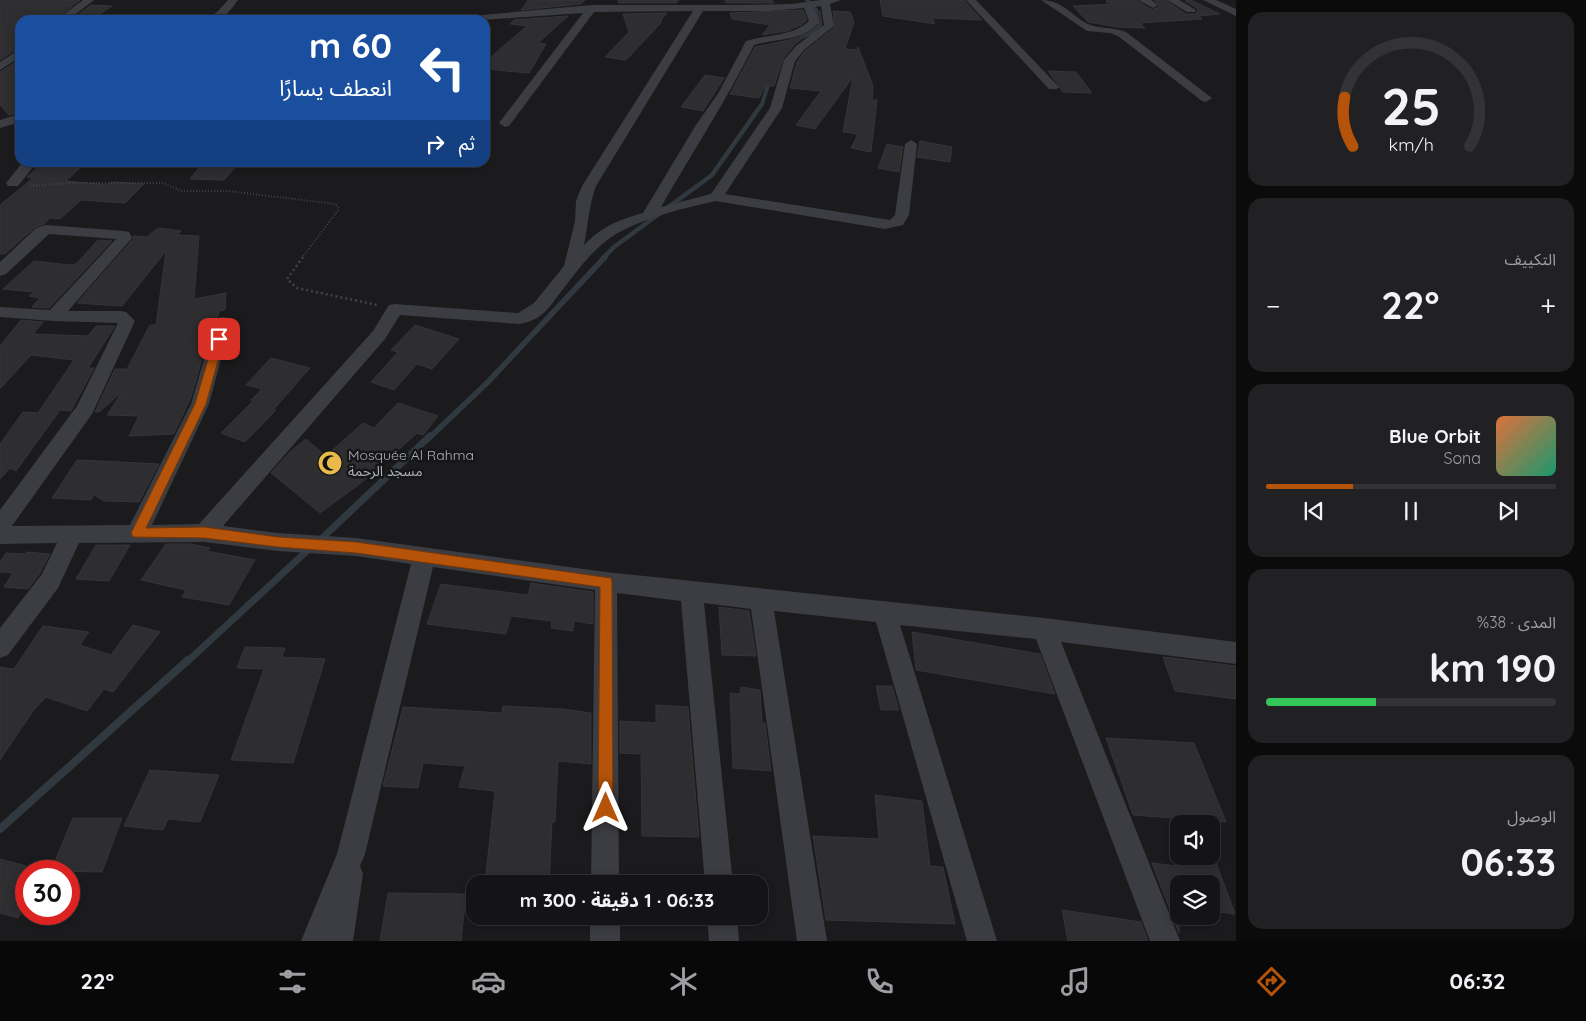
<!DOCTYPE html>
<html lang="ar">
<head>
<meta charset="utf-8">
<style>
  body { margin:0; font-family:Quicksand,"Noto Sans Arabic",sans-serif; background:#212123; color:#f1f3f6; direction:rtl; height:100vh; display:flex; flex-direction:column; font-size:19px; white-space:nowrap }
  * { box-sizing:border-box; margin:0 }
  p { font-size:16px; color:#9d9ea1 }
  .icon { flex:none; width:28px; height:28px; fill:none; stroke:currentColor; stroke-width:2; stroke-linecap:round; stroke-linejoin:round }
  .map { position:relative; flex:1; overflow:hidden; direction:ltr }
  .sheet { display:flex; flex-direction:column; gap:12px; padding:12px; background:#0b0b0c; width:350px }
  .sheet>* { flex:none }
  .top-card { position:absolute; left:15px; top:15px; width:475px; height:152px; border-radius:15px; box-shadow:0 2px 8px #0003,0 0 0 1px #333335; direction:rtl; background:#1a4fa0; color:#fff; overflow:hidden }
  .fabs { position:absolute; left:1170px; top:815px; display:grid; gap:10px }
  .fabs a { display:grid; place-items:center; width:50px; height:50px; border-radius:10px; background:#141416; box-shadow:0 2px 8px #0003,0 0 0 1px #333335; font-size:25px }
  .speed { position:absolute; left:15px; top:860px; display:flex; gap:10px; font-size:25px; font-weight:700; text-align:center }
  .speed>* { display:grid; place-content:center; width:65px; height:65px; border-radius:50%; background:#141416; box-shadow:0 2px 8px #0003,0 0 0 1px #333335; line-height:1 }
  .speed .limit { border:8px solid #d22; background:#fff; color:#111 }
  .pin { position:absolute; display:grid; place-items:center; width:42px; height:42px; color:#fff; margin:-21px; border-radius:10px; box-shadow:0 2px 8px #0006 }
  .me { position:absolute; width:55px; margin:-28px; rotate:0deg; stroke-linejoin:round; filter:drop-shadow(0 0 4px #0008) }
  .turn { display:flex; align-items:center; gap:18px; height:105px; padding:0 15px; font-size:22px }
  .turn .icon { width:65px; height:65px; stroke-width:2.5 }
  .turn b { display:block; font-size:35px; line-height:42px }
  .then { display:flex; align-items:center; height:48px; padding:0 15px; background:#0003; gap:10px; font-size:19px }
  .big { font-size:38px; font-weight:700; line-height:1.1 }
  .sheet .card { flex:1; display:flex; flex-direction:column; justify-content:center; gap:8px; min-width:0; padding:0 18px; border-radius:15px; background:#212123 }
  .sheet .dial { align-items:center; gap:0 }
  .dial svg { height:130px; overflow:visible; fill:none; stroke:#333335; stroke-width:7; stroke-linecap:round; text-anchor:middle }
  .dial text { fill:#f1f3f6; stroke:none }
  .song { display:flex; align-items:center; gap:15px }
  .cover { width:60px; height:60px; border-radius:8px; background:linear-gradient(135deg,hsl(20 70% 55%),hsl(160 70% 35%)) }
  .played { height:5px; border-radius:2px; background:linear-gradient(90deg,#b45309 30%,#333335 30%) }
  .keys { display:flex; justify-content:space-around; direction:ltr }
  .heat { display:flex; justify-content:space-between; align-items:center; font-size:28px; direction:ltr }
  .charge { height:8px; border-radius:4px; background:linear-gradient(90deg,#34c759 38%,#333335 0) }
  .trip { position:absolute; left:466px; top:875px; width:302px; height:50px; border-radius:15px; background:#141416; box-shadow:0 2px 8px #0003,0 0 0 1px #333335; font-weight:700; line-height:50px; text-align:center; direction:rtl }
  .tab-bar { display:flex; height:80px; justify-content:space-around; align-items:center; background:#080809; color:#9d9ea1 }
  .tab-bar .icon { width:35px; height:35px }
  .tab-bar .current { color:#b45309 }
  .tab-bar b { font-size:22px; color:#f1f3f6 }
  main { display:flex; flex:1; min-height:0 }
  .map>svg:first-child { display:block }
</style>
</head>
<body>
<main>
<section class="sheet">
<div class="card dial"><svg viewBox="0 0 100 80">
<path d="M14 69A42 42 0 1 1 86 69"/>
<path d="M14 69A42 42 0 0 1 9 39" stroke="#b45309"/>
<text x="50" y="56" font-size="32" font-weight="700">25</text>
<text x="50" y="72" font-size="11">km/h</text>
</svg></div>
<div class="card"><p>التكييف</p>
<div class="heat"><a>−</a><b class="big">22°</b><a>+</a></div>
</div>
<div class="card">
<div class="song"><i class="cover"></i><div><b>Blue Orbit</b><p>Sona</p></div></div>
<div class="played"></div>
<div class="keys"><svg class="icon" aria-label="previous" viewBox="0 0 24 24"><path d="M18 5L8 12l10 7zM5 5v14"/></svg><svg class="icon" aria-label="pause" viewBox="0 0 24 24"><path d="M8 5v14M16 5v14"/></svg><svg class="icon" aria-label="next" viewBox="0 0 24 24"><path d="M6 5l10 7-10 7zM19 5v14"/></svg></div>
</div>
<div class="card"><p>المدى · 38%</p><b class="big">190 km</b><div class="charge"></div></div>
<div class="card"><p>الوصول</p><b class="big">06:33</b></div>
</section>
<div class="map">
<svg width="1236" height="941" viewBox="0 0 1236 941">
  <rect width="100%" height="100%" fill="#1b1b1d"/>
  <g fill="none" stroke-linecap="round" stroke-linejoin="round">
    <!-- stream-far4 -->
    <g stroke="#313940" stroke-width="4">
      <path d="M 802,37 L 811,33 L 820,25 L 816,10 L 807,0"/>
      <path d="M 754,115 L 762,104 L 770,79"/>
    </g>
    <!-- stream-far3 -->
    <path stroke="#313940" stroke-width="4.5" d="M 603,258 L 614,247 L 712,175 L 755,114"/>
    <!-- stream-far2 -->
    <path stroke="#313940" stroke-width="5.5" d="M 429,438 L 487,383 L 605,257"/>
    <!-- stream-far1 -->
    <g stroke="#313940" stroke-width="7">
      <path d="M 318,542 L 430,436"/>
      <path d="M 187,662 L 310,548"/>
    </g>
    <!-- stream -->
    <path stroke="#313940" stroke-width="8" d="M 0,829 L 188,660"/>
  </g>
  <!-- building -->
  <g fill="#2e2e31" stroke="#353539">
    <path d="M 0,0 L 80,0 L 54,20 L 20,20 L 20,47 L 0,60 Z"/>
    <path d="M 528,0 L 585,0 L 581,4 L 521,10 Z"/>
    <path d="M 618,0 L 679,0 L 676,3 L 619,3 Z"/>
    <path d="M 725,0 L 772,0 L 774,3 L 726,3 Z"/>
    <path d="M 880,0 L 964,0 L 982,20 L 932,18 L 935,24 L 883,16 Z"/>
    <path d="M 1107,0 L 1136,0 L 1152,10 L 1160,6 L 1154,0 L 1165,0 L 1186,14 L 1195,14 L 1198,11 L 1197,8 L 1185,1 L 1191,0 L 1220,14 L 1198,16 L 1202,19 L 1140,23 L 1145,28 L 1117,27 L 1088,22 L 1073,6 L 1112,4 L 1106,2 Z"/>
    <path d="M 91,5 L 112,6 L 91,20 L 71,20 Z"/>
    <path d="M 801,10 L 803,10 L 807,20 L 801,25 L 787,31 L 762,35 L 770,25 L 732,19 L 730,13 Z"/>
    <path d="M 816,11 L 820,11 L 822,24 L 795,44 L 783,59 L 774,86 L 765,86 L 759,98 L 730,94 L 755,47 L 789,40 L 806,35 L 820,23 Z"/>
    <path d="M 833,11 L 850,12 L 854,22 L 845,49 L 857,50 L 858,47 L 873,86 L 872,103 L 874,100 L 877,100 L 871,152 L 851,148 L 858,134 L 843,132 L 853,77 L 815,129 L 796,125 L 821,91 L 790,88 L 797,62 L 805,51 L 835,27 Z"/>
    <path d="M 667,13 L 662,18 L 660,24 L 626,60 L 605,57 L 629,32 L 623,14 Z"/>
    <path d="M 568,16 L 538,43 L 546,44 L 529,73 L 485,69 L 485,62 L 527,26 L 510,24 L 514,20 Z"/>
    <path d="M 20,59 L 20,112 L 9,115 L 0,105 L 0,72 Z"/>
    <path d="M 1048,71 L 1076,72 L 1092,93 L 1063,92 Z"/>
    <path d="M 705,75 L 724,78 L 703,111 L 681,107 Z"/>
    <path d="M 920,141 L 952,147 L 950,162 L 917,157 Z"/>
    <path d="M 887,144 L 903,147 L 899,172 L 878,168 Z"/>
    <path d="M 44,162 L 86,162 L 66,181 L 108,185 L 112,182 L 144,184 L 125,203 L 81,200 L 60,219 L 50,218 L 44,224 L 34,228 L 5,254 L 0,254 L 0,205 L 33,178 L 27,177 Z"/>
    <path d="M 203,163 L 237,165 L 224,180 L 190,179 Z"/>
    <path d="M 158,228 L 181,231 L 177,235 L 199,236 L 194,299 L 226,293 L 225,310 L 219,311 L 218,316 L 213,321 L 198,359 L 202,359 L 191,397 L 174,434 L 129,436 L 139,416 L 107,415 L 122,392 L 99,412 L 95,412 L 115,369 L 127,369 L 150,325 L 156,325 L 166,251 L 122,306 L 77,303 L 133,239 L 133,236 L 147,237 Z"/>
    <path d="M 98,240 L 112,241 L 49,308 L 32,307 L 40,298 L 29,296 L 34,292 L 3,289 L 34,261 L 69,265 L 76,264 Z"/>
    <path d="M 21,320 L 43,322 L 33,334 L 88,336 L 96,326 L 115,326 L 88,368 L 94,368 L 71,411 L 60,410 L 16,471 L 10,468 L 0,479 L 0,444 L 23,412 L 38,413 L 74,360 L 31,355 L 0,389 L 0,346 Z"/>
    <path d="M 415,325 L 459,339 L 432,369 L 417,364 L 394,390 L 371,382 L 398,352 L 391,350 Z"/>
    <path d="M 271,358 L 310,368 L 274,409 L 276,410 L 245,442 L 221,433 L 253,401 L 251,400 L 262,389 L 246,385 Z"/>
    <path d="M 398,403 L 438,416 L 423,435 L 417,433 L 361,483 L 320,513 L 271,473 L 290,452 L 306,439 L 326,456 L 363,423 L 374,428 Z"/>
    <path d="M 77,460 L 81,460 L 159,464 L 139,502 L 104,501 L 94,495 L 91,500 L 52,498 Z"/>
    <path d="M 166,544 L 191,544 L 210,548 L 207,551 L 255,560 L 229,605 L 182,597 L 186,590 L 141,580 Z"/>
    <path d="M 96,545 L 130,545 L 109,581 L 76,579 Z"/>
    <path d="M 27,552 L 50,554 L 40,573 L 28,589 L 4,587 L 13,573 L 0,572 L 0,562 L 6,553 L 26,554 Z"/>
    <path d="M 531,583 L 593,592 L 593,624 L 574,621 L 573,631 L 551,628 L 552,621 L 511,616 L 506,634 L 427,624 L 441,584 L 528,595 Z"/>
    <path d="M 719,607 L 749,611 L 756,656 L 722,655 Z"/>
    <path d="M 133,625 L 160,632 L 113,692 L 104,689 L 87,711 L 46,697 L 33,711 L 0,760 L 0,667 L 14,669 L 43,626 L 89,632 L 80,645 L 111,655 Z"/>
    <path d="M 912,632 L 1040,654 L 1055,694 L 916,670 Z"/>
    <path d="M 245,647 L 285,648 L 282,657 L 325,659 L 293,763 L 231,760 L 264,669 L 237,668 Z"/>
    <path d="M 1163,657 L 1236,666 L 1236,699 L 1175,691 Z"/>
    <path d="M 876,686 L 892,686 L 899,710 L 881,710 Z"/>
    <path d="M 741,687 L 760,690 L 762,723 L 765,723 L 771,771 L 733,768 L 730,693 L 740,694 Z"/>
    <path d="M 656,705 L 688,707 L 699,837 L 642,836 L 641,754 L 620,753 L 620,721 L 656,723 Z"/>
    <path d="M 503,706 L 562,709 L 591,713 L 591,764 L 558,761 L 555,822 L 552,822 L 549,884 L 485,884 L 495,791 L 459,787 L 465,766 L 423,763 L 418,788 L 383,786 L 403,707 L 502,713 Z"/>
    <path d="M 1106,738 L 1194,743 L 1226,822 L 1133,815 Z"/>
    <path d="M 150,770 L 219,775 L 200,822 L 168,819 L 163,830 L 124,826 Z"/>
    <path d="M 875,795 L 922,801 L 930,866 L 943,867 L 955,924 L 826,920 L 813,836 L 879,839 Z"/>
    <path d="M 73,818 L 122,818 L 102,872 L 51,871 Z"/>
    <path d="M 1211,854 L 1213,854 L 1235,914 L 1211,911 L 1211,884 L 1179,884 L 1179,933 L 1152,863 L 1176,866 L 1173,856 L 1211,856 Z"/>
    <path d="M 0,859 L 26,866 L 26,904 L 18,918 L 0,913 Z"/>
    <path d="M 388,893 L 466,894 L 461,941 L 380,941 Z"/>
    <path d="M 1062,910 L 1141,922 L 1148,941 L 1068,941 Z"/>
  </g>
  <g fill="none" stroke-linecap="round" stroke-linejoin="round">
    <!-- path-far1 -->
    <path stroke="#424349" stroke-width="2" stroke-dasharray="1 2" stroke-linecap="butt" d="M 30,186 L 69,183 L 163,183 L 181,191 L 228,191 L 335,204 L 339,209 L 302,258"/>
    <!-- path -->
    <path stroke="#424349" stroke-width="2.5" stroke-dasharray="2 3" stroke-linecap="butt" d="M 303,257 L 287,279 L 297,288 L 377,305"/>
    <!-- minor -->
    <g fill="#3c3d42" fill-rule="evenodd">
      <path d="M 83,0 L 94,0 L 68,20 L 56,20 Z"/>
      <path d="M 228,0 L 238,0 C 228,14 224,20 206,20 L 218,11 Z"/>
      <path d="M 820,0 L 841,0 L 830,4 L 834,26 L 804,50 L 795,61 L 782,108 L 725,194 L 890,220 L 895,215 L 905,144 L 911,140 L 917,144 L 909,215 L 903,225 L 885,229 L 716,201 C 683,208 631,221 606,241 C 588,255 574,275 560,293 C 553,302 547,312 537,318 C 532,321 525,323 519,324 L 400,315 L 385,339 L 223,526 L 278,533 L 356,538 L 606,572 L 1044,618 L 1236,642 L 1236,664 L 1061,642 L 1180,941 L 1150,941 L 1036,639 L 900,625 L 997,941 L 967,941 L 876,622 L 774,611 L 827,941 L 797,941 L 751,609 L 704,603 L 733,884 L 705,884 L 681,601 L 617,593 L 619,884 L 591,884 L 595,590 L 433,567 L 365,854 L 360,866 L 363,874 L 353,941 L 301,941 L 337,854 L 411,564 L 356,556 L 278,551 L 204,542 L 79,543 L 58,588 L 8,655 L 0,658 L 0,628 L 42,574 L 57,543 L 0,544 L 0,510 L 77,406 L 118,323 L 54,321 L 0,317 L 0,307 L 50,310 L 116,239 L 49,234 L 6,274 L 0,276 L 0,262 L 35,229 L 42,226 L 47,225 L 124,231 L 129,232 L 132,238 L 68,311 L 120,311 L 126,312 L 135,321 L 92,414 L 12,526 L 130,525 L 191,404 L 215,322 L 217,318 L 223,317 L 229,318 L 231,322 L 209,404 L 152,525 L 199,524 L 373,331 L 389,305 L 395,304 L 518,313 L 534,303 L 564,266 L 575,221 L 576,201 L 582,186 L 693,11 L 594,12 L 509,126 L 505,127 L 499,123 L 583,13 L 483,20 L 447,20 L 448,18 L 592,5 L 745,5 L 792,4 ZM 821,6 L 824,25 L 796,46 L 784,60 L 770,108 L 711,194 L 661,207 C 692,153 726,101 754,45 C 777,38 803,42 819,22 L 813,7 ZM 804,8 L 809,21 C 792,37 767,34 746,41 L 719,92 L 696,125 L 643,213 C 618,220 603,226 584,245 C 588,225 589,205 596,186 L 703,11 L 769,11 Z"/>
      <path d="M 966,0 L 976,0 L 1057,85 L 1059,87 L 1057,89 L 1049,89 Z"/>
      <path d="M 1041,0 C 1066,0 1074,21 1094,26 C 1106,29 1113,27 1126,32 L 1212,98 L 1206,102 L 1202,101 L 1118,36 L 1110,33 L 1087,31 Z"/>
      <path d="M 1138,0 L 1151,0 L 1158,5 L 1153,8 Z"/>
      <path d="M 1167,0 L 1179,0 L 1196,10 L 1195,12 L 1187,12 Z"/>
      <path d="M 1203,0 L 1216,0 L 1236,9 L 1236,16 Z"/>
      <path d="M 20,49 L 20,57 L 0,70 L 0,62 Z"/>
      <path d="M 20,114 L 20,122 L 0,128 L 0,120 Z"/>
      <path d="M 23,162 L 37,162 L 18,186 L 8,186 L 6,183 Z"/>
      <rect x="590" y="916" width="30" height="25"/>
      <path d="M 707,916 L 737,916 L 739,941 L 709,941 Z"/>
    </g>
  </g>
  <!-- route -->
  <path fill="#b45309" stroke="#753606" d="M 219,335 L 224,339 L 206,404 L 146,528 L 204,527 L 278,537 L 356,542 L 611,578 L 612,582 L 613,808 L 611,814 L 606,816 L 600,814 L 598,808 L 600,587 L 356,553 L 278,547 L 204,538 L 133,537 L 131,533 L 195,404 L 214,339 Z"/>
  <!-- icons -->
  <defs>
    <symbol id="mosque-disc" viewBox="-11 -11 22 22"><circle r="9.5" fill="#e7ba49" stroke="#161618"/><path d="M3.5-4.9A6 6 0 1 0 3.5 4.9A5 5 0 1 1 3.5-4.9Z" fill="#111"/></symbol>
  </defs>
  <g fill-rule="evenodd">
    <use href="#mosque-disc" x="316" y="449" width="28" height="28"/>
  </g>
  <g text-anchor="middle" stroke-width="5" stroke-linejoin="round" paint-order="stroke">
    <!-- poi labels -->
    <g font-size="14" fill="#aeb2bb" stroke="#161618" text-anchor="start">
      <text x="348" y="460">Mosquée Al Rahma<tspan x="348" dy="16">مسجد الرحمة</tspan></text>
    </g>
  </g>
</svg>
<div class="fabs">
<a><svg class="icon" aria-label="sound" viewBox="0 0 24 24"><path d="M4 9h4l5-4v14l-5-4H4zM17 9q2 3 0 6"/></svg></a>
<a><svg class="icon" aria-label="layers" viewBox="0 0 24 24"><path d="M12 4l9 5-9 5-9-5zM3 14l9 5 9-5"/></svg></a>
</div>
<div class="speed"><div class="limit">30</div></div>
<div class="pin" style="left:219px;top:339px;background:#d93025"><svg class="icon" aria-label="arrive" viewBox="0 0 24 24"><path d="M6 21V4h12l-3 4 3 4H6"/></svg></div>
<svg class="me" style="left:606px;top:808px" viewBox="-20 -20 40 40"><path d="M0-17L14 15 0 8-14 15z" fill="#b45309" stroke="#fff" stroke-width="4"/></svg>
<div class="trip">06:33 · 1 دقيقة · 300 m</div>
<div class="top-card">
<div class="turn"><svg class="icon" aria-label="left" viewBox="0 0 24 24"><path d="M17 20v-9H6M10 6l-5 5 5 5"/></svg><div><b>60 m</b>انعطف يسارًا</div></div>
<div class="then">ثم<svg class="icon" aria-label="right" viewBox="0 0 24 24"><path d="M7 20v-9h11M14 6l5 5-5 5"/></svg></div>
</div>
</div>
</main>
<nav class="tab-bar">
<b>06:32</b>
<svg class="icon current" aria-label="directions" viewBox="0 0 24 24"><path d="M12 3l9 9-9 9-9-9zM9 14v-3h6M13 9l2 2-2 2"/></svg>
<svg class="icon" aria-label="music" viewBox="0 0 24 24"><path d="M9 18V5l10-2v13"/><circle cx="6" cy="18" r="3"/><circle cx="16" cy="16" r="3"/></svg>
<svg class="icon" aria-label="phone" viewBox="0 0 24 24"><path d="M5 4h4l2 5-3 2q2 4 5 5l2-3 5 2v4C11 20 4 13 5 4z"/></svg>
<svg class="icon" aria-label="climate" viewBox="0 0 24 24"><path d="M12 3v18M4 7l16 10M4 17L20 7"/></svg>
<svg class="icon" aria-label="car" viewBox="0 0 24 24"><path d="M5 17H2v-5l4-1 3-4h7l3 4 3 1v5h-3M9 17h6M6 11h13"/><circle cx="7" cy="17" r="2"/><circle cx="17" cy="17" r="2"/></svg>
<svg class="icon" aria-label="filters" viewBox="0 0 24 24"><path d="M4 7h16M4 17h16"/><circle cx="9" cy="7" r="2"/><circle cx="15" cy="17" r="2"/></svg>
<b>22°</b>
</nav>
</body>
</html>
